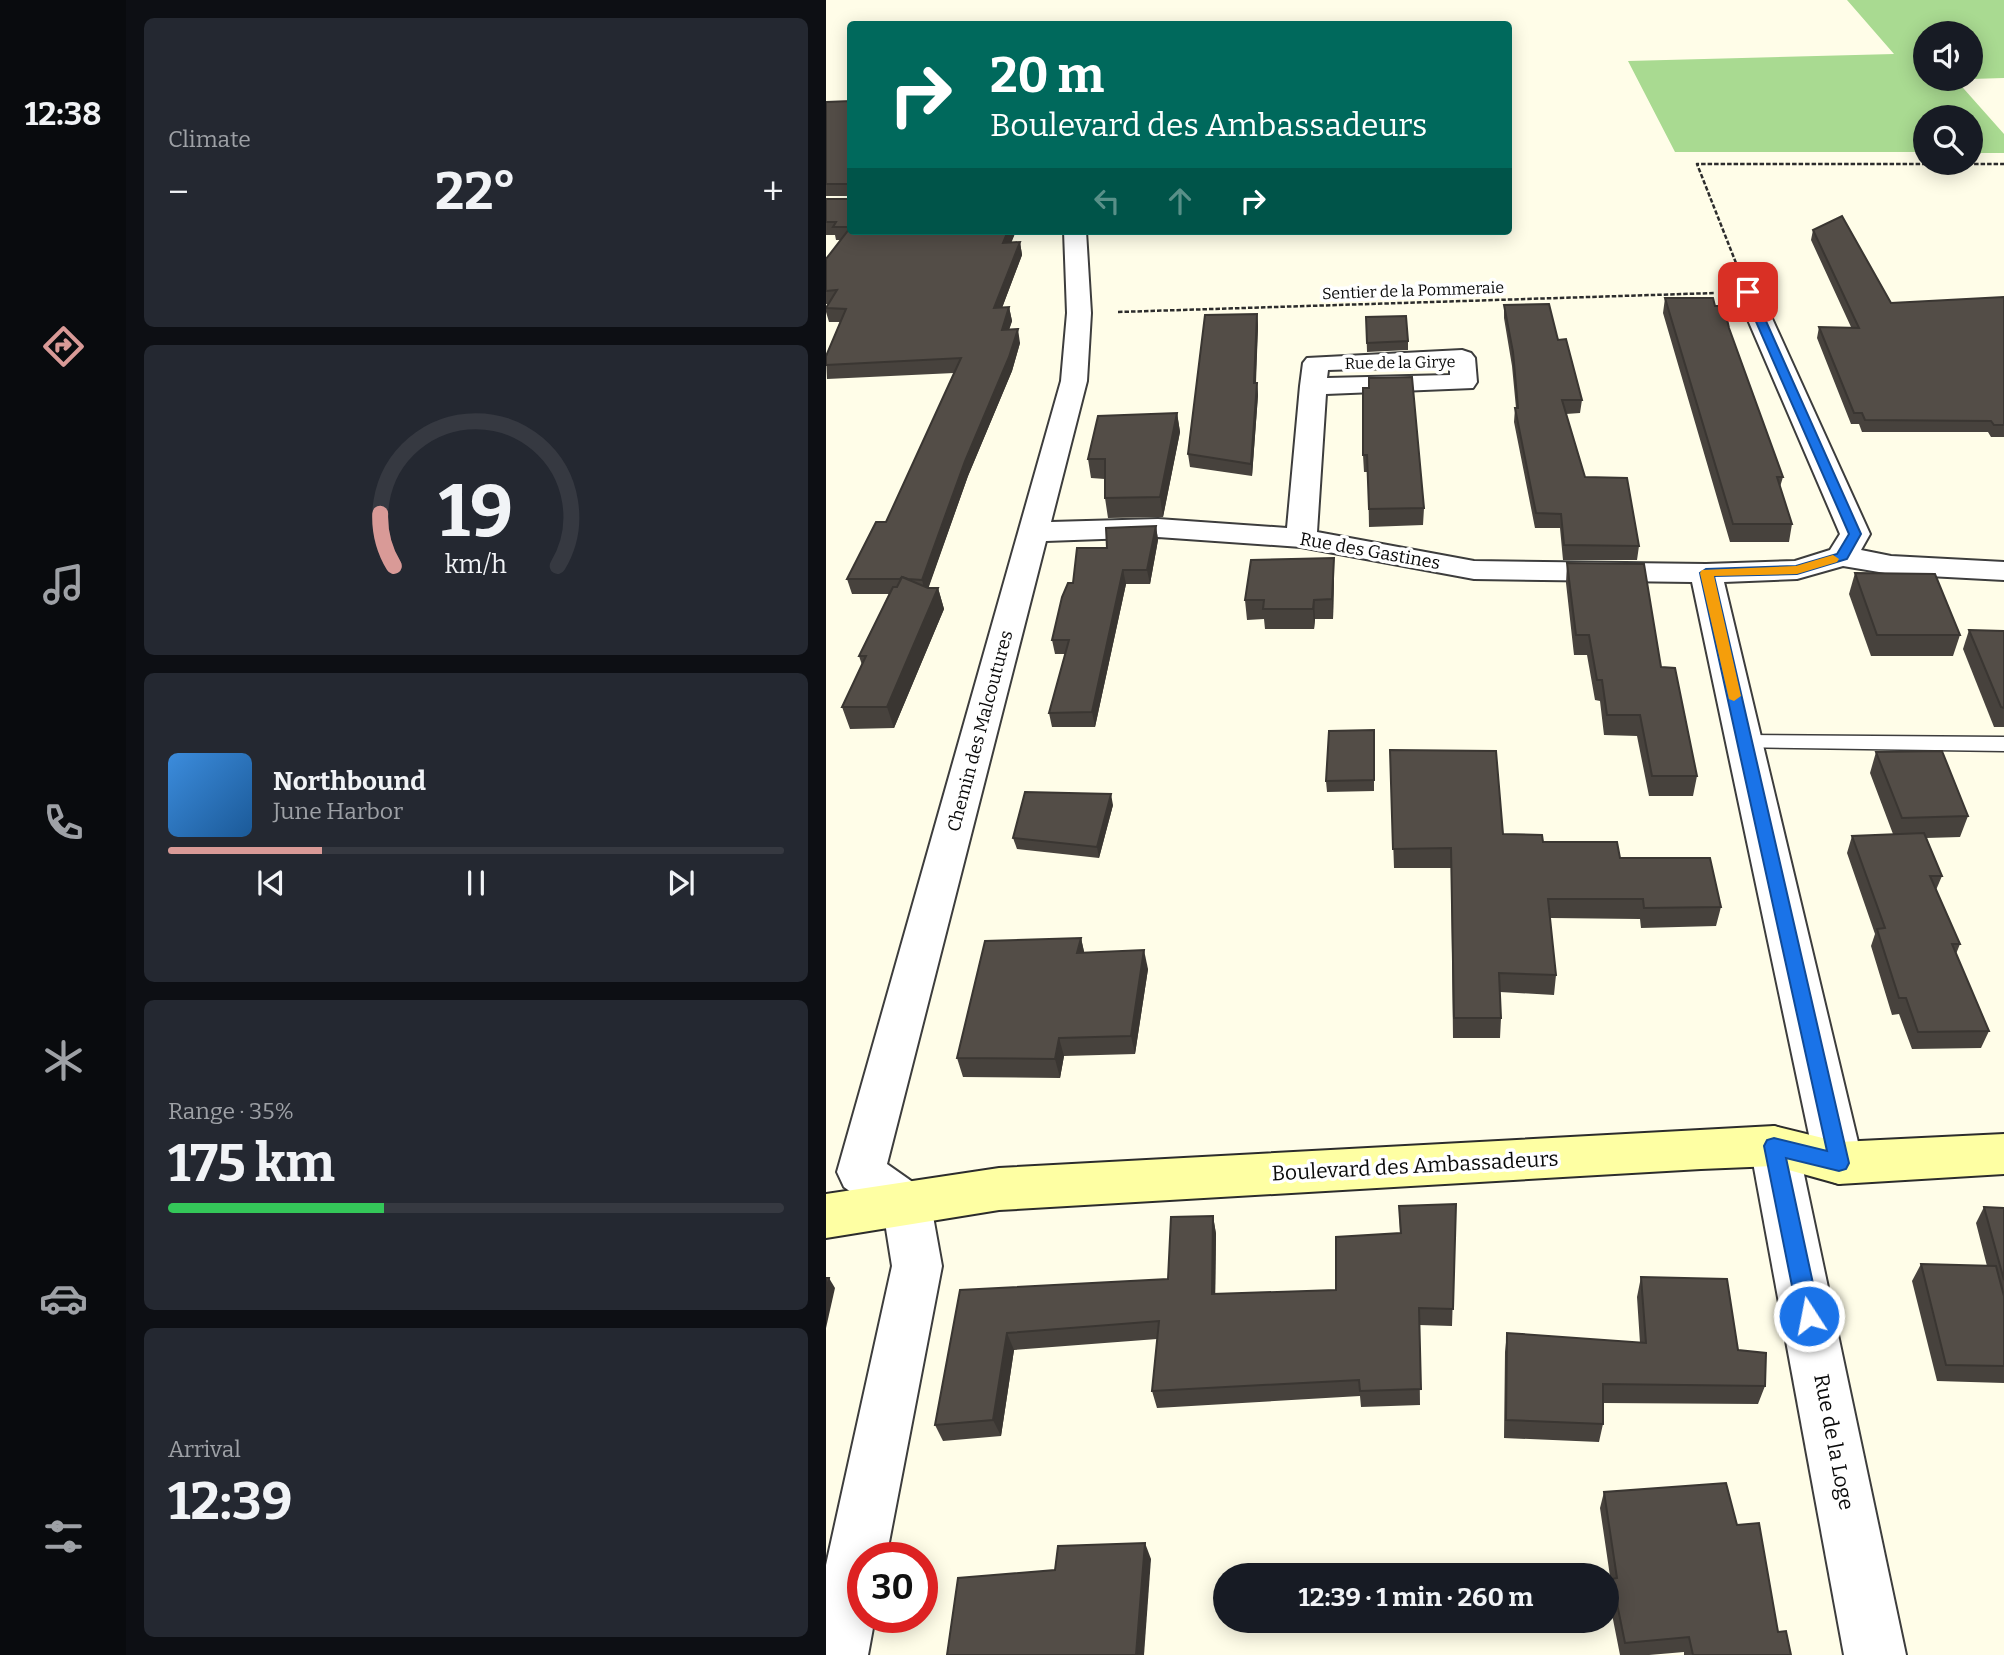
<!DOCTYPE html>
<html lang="en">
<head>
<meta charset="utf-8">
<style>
  body { margin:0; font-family:Bitter,serif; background:#242831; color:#f1f3f6; height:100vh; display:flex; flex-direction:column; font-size:26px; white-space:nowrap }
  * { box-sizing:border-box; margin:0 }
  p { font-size:23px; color:#9ea1a6 }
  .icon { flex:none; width:38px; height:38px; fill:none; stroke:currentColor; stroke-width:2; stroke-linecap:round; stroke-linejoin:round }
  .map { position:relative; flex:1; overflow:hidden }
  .panel { display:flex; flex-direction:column; gap:18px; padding:18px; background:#0d0f14; width:700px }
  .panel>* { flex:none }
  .banner { position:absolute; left:21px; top:21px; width:665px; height:214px; border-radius:7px; box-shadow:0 4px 18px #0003; background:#00695c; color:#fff; overflow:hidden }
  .controls { position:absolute; left:1087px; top:21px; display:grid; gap:14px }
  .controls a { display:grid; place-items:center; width:70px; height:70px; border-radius:50%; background:#171b24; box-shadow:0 4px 18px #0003; font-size:35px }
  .speed { position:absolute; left:21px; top:1542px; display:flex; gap:14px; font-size:35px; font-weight:700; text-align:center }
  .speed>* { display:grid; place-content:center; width:91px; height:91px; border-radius:50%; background:#171b24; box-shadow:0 4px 18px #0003; line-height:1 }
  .speed .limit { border:10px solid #d22; background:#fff; color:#111 }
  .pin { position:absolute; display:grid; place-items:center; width:60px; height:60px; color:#fff; margin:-30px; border-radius:14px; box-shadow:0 4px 10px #0006 }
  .me { position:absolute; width:77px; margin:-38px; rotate:349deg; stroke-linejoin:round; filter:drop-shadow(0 0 5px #0008) }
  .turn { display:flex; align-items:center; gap:24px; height:147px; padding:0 28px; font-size:32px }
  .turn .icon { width:91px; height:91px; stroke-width:2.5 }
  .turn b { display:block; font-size:49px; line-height:60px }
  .lanes { display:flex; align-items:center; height:66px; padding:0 28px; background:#0003; justify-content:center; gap:35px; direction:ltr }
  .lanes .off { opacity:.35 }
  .big { font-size:52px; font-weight:700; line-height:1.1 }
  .panel .card { flex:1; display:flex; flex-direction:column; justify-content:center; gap:10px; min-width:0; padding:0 24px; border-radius:10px; background:#242831 }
  .panel .dial { align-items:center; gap:0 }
  .dial svg { height:182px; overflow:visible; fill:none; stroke:#363941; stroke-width:7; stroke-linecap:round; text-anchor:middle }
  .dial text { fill:#f1f3f6; stroke:none }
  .song { display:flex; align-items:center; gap:21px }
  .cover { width:84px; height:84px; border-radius:10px; background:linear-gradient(135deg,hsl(210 70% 55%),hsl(210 70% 35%)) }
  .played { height:7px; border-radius:4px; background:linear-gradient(90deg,#d99a97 25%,#363941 25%) }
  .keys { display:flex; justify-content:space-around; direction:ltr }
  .heat { display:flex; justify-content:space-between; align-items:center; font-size:38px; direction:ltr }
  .charge { height:10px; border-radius:5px; background:linear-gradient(90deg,#34c759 35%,#363941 0) }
  .trip { position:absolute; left:387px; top:1563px; width:406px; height:70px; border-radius:35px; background:#171b24; box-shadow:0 4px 18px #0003; font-weight:700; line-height:70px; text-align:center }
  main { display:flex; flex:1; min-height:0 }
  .tab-bar { display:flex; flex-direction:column; width:126px; justify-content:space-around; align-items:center; background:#090b0e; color:#9ea1a6 }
  .tab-bar .icon { width:49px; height:49px }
  .tab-bar .current { color:#d99a97 }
  .tab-bar b { font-size:32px; color:#f1f3f6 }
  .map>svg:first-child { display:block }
</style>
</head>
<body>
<main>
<nav class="tab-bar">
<b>12:38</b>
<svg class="icon current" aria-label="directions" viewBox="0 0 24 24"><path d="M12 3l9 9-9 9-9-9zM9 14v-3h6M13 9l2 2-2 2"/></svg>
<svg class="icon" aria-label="music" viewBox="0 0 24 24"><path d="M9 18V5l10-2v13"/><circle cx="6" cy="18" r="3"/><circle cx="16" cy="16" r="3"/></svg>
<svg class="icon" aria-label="phone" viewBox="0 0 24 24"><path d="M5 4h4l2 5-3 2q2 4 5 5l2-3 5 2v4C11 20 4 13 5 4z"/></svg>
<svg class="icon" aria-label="climate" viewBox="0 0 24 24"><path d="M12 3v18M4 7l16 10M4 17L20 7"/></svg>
<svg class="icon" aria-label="car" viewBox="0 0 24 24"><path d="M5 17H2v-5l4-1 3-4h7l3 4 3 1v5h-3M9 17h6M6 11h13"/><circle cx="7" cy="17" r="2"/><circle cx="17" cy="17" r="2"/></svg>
<svg class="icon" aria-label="filters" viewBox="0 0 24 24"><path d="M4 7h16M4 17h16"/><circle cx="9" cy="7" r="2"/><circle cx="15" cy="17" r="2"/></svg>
</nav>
<section class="panel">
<div class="card"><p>Climate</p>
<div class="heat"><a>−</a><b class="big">22°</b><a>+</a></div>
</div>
<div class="card dial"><svg viewBox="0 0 100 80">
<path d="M14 69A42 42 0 1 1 86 69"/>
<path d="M14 69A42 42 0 0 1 8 46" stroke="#d99a97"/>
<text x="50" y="56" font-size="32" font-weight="700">19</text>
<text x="50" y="72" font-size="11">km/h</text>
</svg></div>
<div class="card">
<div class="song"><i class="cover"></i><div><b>Northbound</b><p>June Harbor</p></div></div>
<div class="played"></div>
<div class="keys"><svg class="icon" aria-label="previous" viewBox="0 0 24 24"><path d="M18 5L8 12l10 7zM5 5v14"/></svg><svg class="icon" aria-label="pause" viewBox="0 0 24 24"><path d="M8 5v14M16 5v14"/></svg><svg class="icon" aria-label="next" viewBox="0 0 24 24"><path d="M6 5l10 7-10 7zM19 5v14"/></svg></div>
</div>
<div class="card"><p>Range · 35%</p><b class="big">175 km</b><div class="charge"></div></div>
<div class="card"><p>Arrival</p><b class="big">12:39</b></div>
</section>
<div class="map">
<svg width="1178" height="1655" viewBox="0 0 1178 1655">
  <rect width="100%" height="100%" fill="#fffde8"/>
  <!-- forest -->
  <path fill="#a9da91" d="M 1021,0 L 1178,0 L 1178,78 L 1145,79 L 1144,33 L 1099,33 L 1099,79 L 1143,79 L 1130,80 L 1178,134 L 1178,153 L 1145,153 L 1144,117 L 1099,117 L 1099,152 L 849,152 L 802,61 L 1068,54 Z"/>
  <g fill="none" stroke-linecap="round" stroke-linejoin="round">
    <defs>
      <path id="service" d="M 918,735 L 1178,737 L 1178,751 L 910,747 L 907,742 L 910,737 Z"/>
      <g id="minor">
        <path d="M 238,231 L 260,231 L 265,313 L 261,381 L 225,522 L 332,519 L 461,528 L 474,386 L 477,363 L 481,358 L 636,350 L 645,353 L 649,358 L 651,382 L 647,388 L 500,394 L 491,532 L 648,561 L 880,564 L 969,561 L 1004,550 L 1014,534 L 910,292 L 914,287 L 930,287 L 934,292 L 1044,534 L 1035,550 L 1065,556 L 1178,562 L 1178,580 L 1065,574 L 1017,566 L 971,579 L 898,582 L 1037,1163 L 1030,1178 L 1013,1184 L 996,1178 L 989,1163 L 866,582 L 648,579 L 475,547 L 332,537 L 220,541 L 61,1164 L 98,1190 L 105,1205 L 116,1266 L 60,1558 L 37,1558 L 37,1617 L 49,1617 L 42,1655 L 0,1655 L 0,1565 L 66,1266 L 58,1216 L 18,1187 L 11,1172 L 235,381 L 241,313 ZM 624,366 L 624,375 L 501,378 L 502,370 Z"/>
        <path d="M 948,1126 L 965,1132 L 972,1146 L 1080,1655 L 1018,1655 L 924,1146 L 931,1132 Z"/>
      </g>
      <path id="secondary" d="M 948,1126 L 1013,1142 L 1178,1134 L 1178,1174 L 1013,1184 L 948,1166 L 875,1169 L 173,1210 L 0,1238 L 0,1194 L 173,1168 Z"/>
    </defs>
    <!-- service casing -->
    <use href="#service" stroke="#3d3d3d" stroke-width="3"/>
    <!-- minor casing -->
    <use href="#minor" stroke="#3d3d3d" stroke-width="4"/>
    <!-- secondary casing -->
    <use href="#secondary" stroke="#2c2c2c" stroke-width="4"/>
    <!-- path -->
    <g stroke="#2c2c2c" stroke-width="2.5" stroke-dasharray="4.5 2" stroke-linecap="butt">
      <path d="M 910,263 L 871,164 L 1178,164"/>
      <path d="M 292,312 L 889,293"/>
    </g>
    <!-- service -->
    <use href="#service" fill="#fff" fill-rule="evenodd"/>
    <!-- minor -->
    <use href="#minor" fill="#fff" fill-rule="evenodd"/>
    <!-- secondary -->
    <use href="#secondary" fill="#feffa3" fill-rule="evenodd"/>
  </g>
  <!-- wall -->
  <g fill="#47423d">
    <path d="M 24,101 L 24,231 L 190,231 L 185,242 L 194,242 L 196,255 L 176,308 L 183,307 L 186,321 L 183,329 L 194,343 L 186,371 L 142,476 L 102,588 L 112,588 L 118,609 L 68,728 L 24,729 L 16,707 L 36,665 L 33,656 L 63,594 L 26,594 L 21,579 L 60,522 L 128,373 L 1,379 L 0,356 L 14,322 L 3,322 L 0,312 L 0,307 L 2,304 L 0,304 L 0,259 L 15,240 L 10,240 L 9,235 L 0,235 L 0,199 L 23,199 L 23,196 L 0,196 L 0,102 Z"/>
    <path d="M 987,230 L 1065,303 L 1178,297 L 1178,437 L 1165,437 L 1162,432 L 1036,432 L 1033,424 L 1025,424 L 991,338 L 993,327 L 1025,327 L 985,240 Z"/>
    <path d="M 839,298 L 889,306 L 903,328 L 957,477 L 954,487 L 966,524 L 963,542 L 904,542 L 837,313 Z"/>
    <path d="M 678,305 L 732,340 L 756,400 L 754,413 L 740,414 L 759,477 L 813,546 L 811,560 L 737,560 L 734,528 L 709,528 L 688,422 L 689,408 L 690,408 L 686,366 L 678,318 Z"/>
    <path d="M 431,314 L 432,326 L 430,383 L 431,383 L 432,395 L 426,476 L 364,467 L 362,454 Z"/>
    <path d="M 540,317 L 582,341 L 582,350 L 541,352 Z"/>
    <path d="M 543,388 L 598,508 L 597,525 L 543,527 L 542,472 L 538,472 L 537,455 Z"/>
    <path d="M 351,413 L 354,432 L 337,517 L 282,518 L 279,498 L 279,479 L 265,478 L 262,459 Z"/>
    <path d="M 330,526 L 332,540 L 324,584 L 300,584 L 269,727 L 226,727 L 223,713 L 239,654 L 229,654 L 226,640 L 247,583 Z"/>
    <path d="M 741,563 L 835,667 L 871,776 L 867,796 L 823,796 L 811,736 L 778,735 L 774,701 L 769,700 L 761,655 L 748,655 L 740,583 Z"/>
    <path d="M 1029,573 L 1134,635 L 1127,656 L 1045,656 L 1023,594 Z"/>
    <path d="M 508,577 L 507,619 L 489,619 L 488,629 L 439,629 L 438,619 L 421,620 L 419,600 Z"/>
    <path d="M 1143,630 L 1178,631 L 1178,727 L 1168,727 L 1137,649 Z"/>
    <path d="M 548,730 L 548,791 L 501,792 L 500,781 Z"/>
    <path d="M 564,750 L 677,834 L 794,858 L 895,907 L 890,926 L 815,928 L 814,919 L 724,918 L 730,975 L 728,995 L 674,992 L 675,1018 L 674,1038 L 627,1038 L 625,868 L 568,868 Z"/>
    <path d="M 1050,752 L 1142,816 L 1134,837 L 1100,838 L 1116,876 L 1110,890 L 1134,944 L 1130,954 L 1163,1031 L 1155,1048 L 1086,1049 L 1073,1014 L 1066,1015 L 1045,946 L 1049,934 L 1021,853 L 1026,836 L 1067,834 L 1044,773 Z"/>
    <path d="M 287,805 L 273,858 L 191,849 L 187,838 Z"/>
    <path d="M 255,938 L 258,952 L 322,969 L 309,1054 L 238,1056 L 234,1078 L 137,1077 L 131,1058 Z"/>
    <path d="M 630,1204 L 626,1326 L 593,1325 L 594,1405 L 535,1407 L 534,1396 L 331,1408 L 326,1391 L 331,1339 L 188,1350 L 175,1436 L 117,1441 L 109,1425 L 134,1290 L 342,1279 L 387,1216 L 390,1234 L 389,1294 L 510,1290 L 574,1233 L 573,1206 Z"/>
    <path d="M 1158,1207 L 1178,1208 L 1178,1383 L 1111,1381 L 1086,1281 L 1095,1264 L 1161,1266 L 1150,1223 Z"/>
    <path d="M 815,1277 L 912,1350 L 939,1386 L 932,1404 L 777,1403 L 777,1424 L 773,1442 L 678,1438 L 679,1352 L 681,1333 L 814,1343 L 811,1297 Z"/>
    <path d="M 778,1492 L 911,1525 L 952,1632 L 965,1655 L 858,1655 L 858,1652 L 823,1655 L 794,1655 L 782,1594 L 785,1583 L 774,1508 Z"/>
  </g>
  <!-- shaded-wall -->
  <g fill="#3a3632">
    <path d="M 182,231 L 190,231 L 180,256 L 177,243 Z"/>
    <path d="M 194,242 L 196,255 L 171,321 L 168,308 Z"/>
    <path d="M 183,307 L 186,321 L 179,343 L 176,330 Z"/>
    <path d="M 431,314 L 432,326 L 429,395 L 428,383 Z"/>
    <path d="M 192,329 L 194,343 L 186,371 L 142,476 L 100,595 L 96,580 L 139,461 Z"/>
    <path d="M 431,383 L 432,395 L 426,476 L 425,464 Z"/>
    <path d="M 351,413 L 354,432 L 337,517 L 334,497 Z"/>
    <path d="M 330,526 L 332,540 L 324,584 L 321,570 Z"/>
    <path d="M 508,558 L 508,577 L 507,619 L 506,599 Z"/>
    <path d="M 297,570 L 300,584 L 269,727 L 266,712 Z"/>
    <path d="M 112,588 L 118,609 L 68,728 L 61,707 Z"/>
    <path d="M 488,600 L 489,619 L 488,629 L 487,609 Z"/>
    <path d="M 285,794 L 287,805 L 273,858 L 271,847 Z"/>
    <path d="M 255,938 L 259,956 L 251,953 Z"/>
    <path d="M 318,950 L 322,969 L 309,1054 L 305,1036 Z"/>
    <path d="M 233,1038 L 238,1056 L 234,1078 L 229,1059 Z"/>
    <path d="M 387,1216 L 390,1234 L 389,1311 L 386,1294 Z"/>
    <path d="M 3,1278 L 9,1288 L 0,1328 L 0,1292 Z"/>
    <path d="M 181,1333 L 188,1350 L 175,1436 L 167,1420 Z"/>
    <path d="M 319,1543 L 325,1559 L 318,1655 L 310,1655 Z"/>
  </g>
  <!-- building -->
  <g fill="#534d47" stroke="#3a3632" stroke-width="2">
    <path d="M 24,101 L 24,227 L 7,227 L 10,222 L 0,222 L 0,199 L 23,199 L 23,184 L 0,184 L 0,102 Z"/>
    <path d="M 1016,216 L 1065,303 L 1178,297 L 1178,425 L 1168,425 L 1165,421 L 1039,420 L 1036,413 L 1028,413 L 993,327 L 1033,328 L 987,230 Z"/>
    <path d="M 24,228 L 24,231 L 182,231 L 177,243 L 194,242 L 168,308 L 183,307 L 176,330 L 192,329 L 183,357 L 139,461 L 96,580 L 82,579 L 76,577 L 74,579 L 21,579 L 50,522 L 60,522 L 135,358 L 0,365 L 0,356 L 20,309 L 0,308 L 11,290 L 0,291 L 0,259 Z"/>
    <path d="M 839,298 L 887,298 L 889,306 L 898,306 L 903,328 L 957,477 L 951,477 L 966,524 L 907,524 Z"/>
    <path d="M 723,304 L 732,340 L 740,339 L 756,400 L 736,400 L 759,477 L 801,478 L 813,546 L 738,545 L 735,514 L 710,513 L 689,408 L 692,408 L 687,352 L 678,305 Z"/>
    <path d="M 431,314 L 428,383 L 431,383 L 425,464 L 362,454 L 379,315 Z"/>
    <path d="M 580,316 L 582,341 L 541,343 L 540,317 Z"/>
    <path d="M 586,377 L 598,508 L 543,509 L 541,455 L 537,455 L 537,388 L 543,388 L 543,378 Z"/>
    <path d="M 351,413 L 334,497 L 279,498 L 279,459 L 262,459 L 272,416 Z"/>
    <path d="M 330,526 L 321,570 L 297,570 L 266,712 L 223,713 L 243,640 L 226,640 L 236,597 L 242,583 L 247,583 L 251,548 L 281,548 L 280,528 Z"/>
    <path d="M 508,558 L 506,599 L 488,600 L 487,609 L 437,609 L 438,600 L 419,600 L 425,560 Z"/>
    <path d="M 741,563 L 818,564 L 835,667 L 849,668 L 871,776 L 826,776 L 814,715 L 781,715 L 776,680 L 771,680 L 763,635 L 750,635 Z"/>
    <path d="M 1029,573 L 1109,574 L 1134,635 L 1051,635 Z"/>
    <path d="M 76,577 L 102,588 L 112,588 L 61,707 L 16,707 L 40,656 L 33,656 L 67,587 L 71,587 Z"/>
    <path d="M 1143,630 L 1178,631 L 1178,708 L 1175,707 Z"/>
    <path d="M 548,730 L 548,780 L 500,781 L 503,731 Z"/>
    <path d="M 564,750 L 670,751 L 677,834 L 716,835 L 717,842 L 791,842 L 794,858 L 884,858 L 895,907 L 818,908 L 817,899 L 722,899 L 730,975 L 673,973 L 675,1018 L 628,1018 L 625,848 L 567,849 Z"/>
    <path d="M 1116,751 L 1142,816 L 1076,818 L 1050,752 Z"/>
    <path d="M 199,792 L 285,794 L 271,847 L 187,838 Z"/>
    <path d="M 1098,833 L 1116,876 L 1104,876 L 1134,944 L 1126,944 L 1163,1031 L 1092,1032 L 1080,998 L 1073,998 L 1051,929 L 1059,928 L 1026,836 Z"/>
    <path d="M 255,938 L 251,953 L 318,950 L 305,1036 L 233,1038 L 229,1059 L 131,1058 L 159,941 Z"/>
    <path d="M 630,1204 L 627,1309 L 593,1308 L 595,1389 L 534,1391 L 533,1380 L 326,1391 L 333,1321 L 181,1333 L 167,1420 L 109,1425 L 134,1290 L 342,1279 L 345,1217 L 387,1216 L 386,1294 L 510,1290 L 510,1237 L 575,1233 L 573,1206 Z"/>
    <path d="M 1158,1207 L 1178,1208 L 1178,1280 Z"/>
    <path d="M 1095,1264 L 1170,1266 L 1178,1296 L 1178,1366 L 1120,1365 Z"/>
    <path d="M 815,1277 L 901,1279 L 912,1350 L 940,1353 L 939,1386 L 777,1384 L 777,1424 L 680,1420 L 681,1333 L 820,1343 Z"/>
    <path d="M 0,1278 L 3,1278 L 0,1292 Z"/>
    <path d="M 900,1483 L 911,1525 L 933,1523 L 952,1632 L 960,1631 L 965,1655 L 867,1655 L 863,1637 L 799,1643 L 786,1579 L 791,1578 L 778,1492 Z"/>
    <path d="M 319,1543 L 310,1655 L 121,1655 L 132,1578 L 229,1570 L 232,1546 Z"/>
  </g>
  <!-- route -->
  <path fill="#1a73e8" stroke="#114b97" stroke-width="2" d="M 922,289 L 927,292 L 1035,534 L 1021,559 L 971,574 L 888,576 L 1023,1163 L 1020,1169 L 1013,1171 L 960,1158 L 994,1316 L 991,1324 L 983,1326 L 976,1324 L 972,1316 L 938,1146 L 941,1140 L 948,1138 L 1001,1151 L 874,573 L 880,569 L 970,566 L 1011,554 L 1023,534 L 917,292 Z"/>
  <!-- slow -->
  <path fill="#f59e0b" d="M 1007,555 L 1013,559 L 1011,562 L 971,574 L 888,576 L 915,696 L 908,701 L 903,699 L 874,573 L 876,570 L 970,566 Z"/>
  <g text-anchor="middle" stroke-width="7" stroke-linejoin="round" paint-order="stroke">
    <!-- far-street labels -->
    <g font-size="16" fill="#0a0a0a" stroke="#fff">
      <text transform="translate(587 290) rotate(-2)" y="6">Sentier de la Pommeraie</text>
      <text transform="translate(574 362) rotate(-1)" y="6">Rue de la Girye</text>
    </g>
    <!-- street labels -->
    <g font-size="18" fill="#0a0a0a" stroke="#fff">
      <text transform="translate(544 551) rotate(10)" y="6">Rue des Gastines</text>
      <text transform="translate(154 731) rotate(-75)" y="6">Chemin des Malcoutures</text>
    </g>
    <!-- near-street labels -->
    <g font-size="21" fill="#0a0a0a" stroke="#fff">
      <text transform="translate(589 1166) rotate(-3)" y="7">Boulevard des Ambassadeurs</text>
      <text transform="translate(1008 1442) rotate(79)" y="7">Rue de la Loge</text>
    </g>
  </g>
</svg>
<div class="controls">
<a><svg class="icon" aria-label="sound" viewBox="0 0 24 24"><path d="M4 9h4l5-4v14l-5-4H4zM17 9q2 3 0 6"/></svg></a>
<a><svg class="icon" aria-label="search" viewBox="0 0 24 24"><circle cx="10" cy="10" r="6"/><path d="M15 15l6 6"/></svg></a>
</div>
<div class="speed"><div class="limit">30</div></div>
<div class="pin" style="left:922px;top:292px;background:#d93025"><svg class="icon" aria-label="arrive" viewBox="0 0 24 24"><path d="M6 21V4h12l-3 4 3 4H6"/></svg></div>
<svg class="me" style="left:983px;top:1316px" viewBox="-20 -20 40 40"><circle r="17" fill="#1a73e8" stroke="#fff" stroke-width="3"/><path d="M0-11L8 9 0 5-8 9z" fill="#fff"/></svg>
<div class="trip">12:39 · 1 min · 260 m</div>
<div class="banner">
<div class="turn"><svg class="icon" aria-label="right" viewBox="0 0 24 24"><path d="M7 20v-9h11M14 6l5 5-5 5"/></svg><div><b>20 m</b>Boulevard des Ambassadeurs</div></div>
<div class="lanes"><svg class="icon off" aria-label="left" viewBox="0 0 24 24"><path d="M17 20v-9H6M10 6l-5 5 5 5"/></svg><svg class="icon off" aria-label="ahead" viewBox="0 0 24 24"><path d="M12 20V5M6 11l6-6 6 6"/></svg><svg class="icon" aria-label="right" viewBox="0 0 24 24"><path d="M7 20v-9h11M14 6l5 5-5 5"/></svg></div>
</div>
</div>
</main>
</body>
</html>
